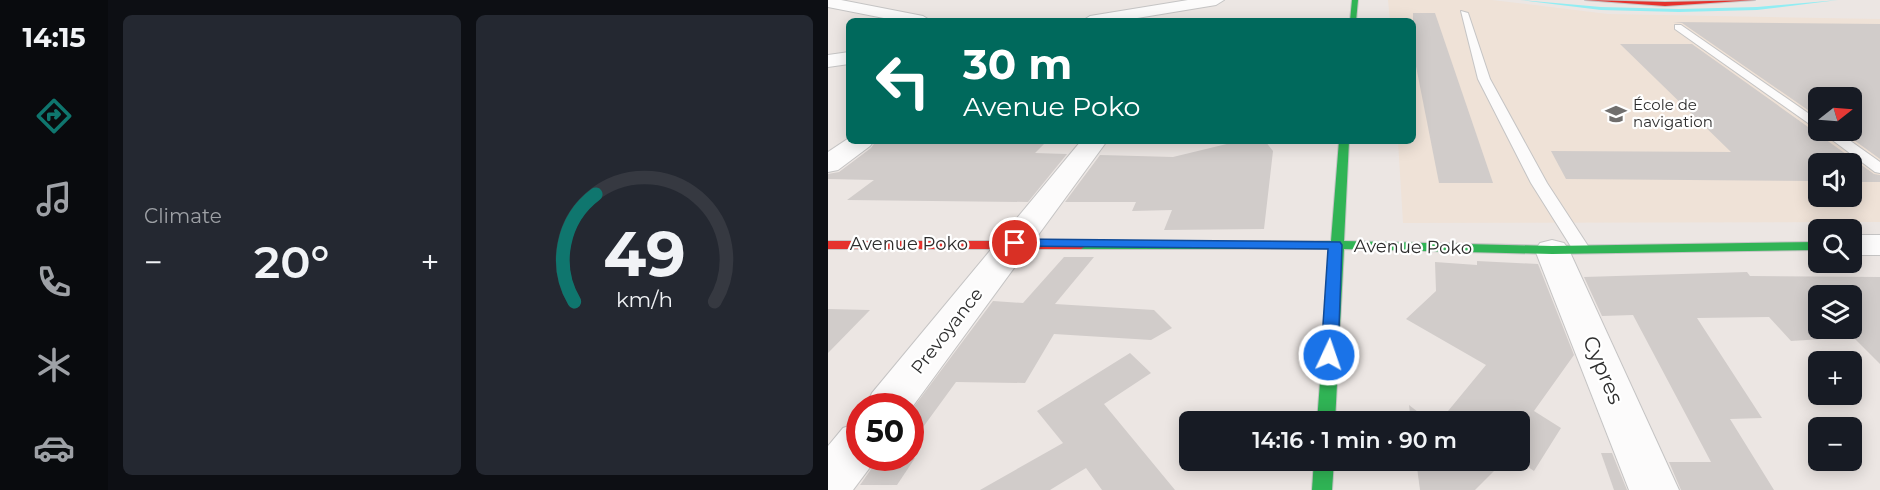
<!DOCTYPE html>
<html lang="en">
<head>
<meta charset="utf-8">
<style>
  body { margin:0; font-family:Montserrat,sans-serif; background:#242831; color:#f1f3f6; height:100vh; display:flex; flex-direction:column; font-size:22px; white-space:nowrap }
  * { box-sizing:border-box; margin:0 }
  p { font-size:20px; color:#9ea1a6 }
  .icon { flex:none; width:33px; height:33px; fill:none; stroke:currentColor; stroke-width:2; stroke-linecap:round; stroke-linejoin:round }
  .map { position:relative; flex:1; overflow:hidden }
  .drawer { display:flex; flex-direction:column; gap:15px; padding:15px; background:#0d0f14; width:720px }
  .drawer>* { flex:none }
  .top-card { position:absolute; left:18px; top:18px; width:570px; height:126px; border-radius:9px; box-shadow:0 3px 15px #0003; background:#00695c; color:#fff; overflow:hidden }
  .needle { width:39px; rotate:73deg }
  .fabs { position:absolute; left:980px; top:87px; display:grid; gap:12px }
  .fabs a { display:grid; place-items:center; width:54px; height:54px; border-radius:9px; background:#171b24; box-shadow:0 3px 15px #0003; font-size:30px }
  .speed { position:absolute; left:18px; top:393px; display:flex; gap:12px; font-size:30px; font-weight:700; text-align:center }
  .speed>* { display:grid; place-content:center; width:78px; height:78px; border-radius:50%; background:#171b24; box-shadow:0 3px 15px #0003; line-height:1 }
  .speed .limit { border:9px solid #d22; background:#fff; color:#111 }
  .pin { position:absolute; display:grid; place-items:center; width:51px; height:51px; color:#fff; margin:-26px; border:3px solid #fff; border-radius:50%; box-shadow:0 2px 6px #0007 }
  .me { position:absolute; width:66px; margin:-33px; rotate:3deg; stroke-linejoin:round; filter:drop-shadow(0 0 4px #0008) }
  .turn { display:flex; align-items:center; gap:21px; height:126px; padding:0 18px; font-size:27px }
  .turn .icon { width:78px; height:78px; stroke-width:2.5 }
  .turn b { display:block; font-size:42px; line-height:51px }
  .big { font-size:45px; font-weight:600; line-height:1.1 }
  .drawer .widget { flex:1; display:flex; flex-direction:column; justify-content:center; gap:9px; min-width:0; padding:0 21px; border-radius:9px; background:#242831 }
  .drawer .dial { align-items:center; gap:0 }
  .dial svg { height:156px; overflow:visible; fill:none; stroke:#363941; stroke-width:7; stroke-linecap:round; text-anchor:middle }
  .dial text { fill:#f1f3f6; stroke:none }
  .heat { display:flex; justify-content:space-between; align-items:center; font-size:33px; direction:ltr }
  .drawer .tiles { flex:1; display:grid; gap:15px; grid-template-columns:repeat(2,1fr) }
  .trip { position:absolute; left:351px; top:411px; width:351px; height:60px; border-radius:9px; background:#171b24; box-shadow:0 3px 15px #0003; font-weight:600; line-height:60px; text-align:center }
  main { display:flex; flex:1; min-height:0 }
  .tab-bar { display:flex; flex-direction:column; width:108px; justify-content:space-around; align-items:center; background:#090b0e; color:#9ea1a6 }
  .tab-bar .icon { width:42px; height:42px }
  .tab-bar .active { color:#0f766e }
  .tab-bar b { font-size:27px; color:#f1f3f6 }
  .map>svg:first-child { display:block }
</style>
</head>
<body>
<main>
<nav class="tab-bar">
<b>14:15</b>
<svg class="icon active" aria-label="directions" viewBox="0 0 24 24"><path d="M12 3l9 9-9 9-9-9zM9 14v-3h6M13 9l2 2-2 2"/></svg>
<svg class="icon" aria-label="music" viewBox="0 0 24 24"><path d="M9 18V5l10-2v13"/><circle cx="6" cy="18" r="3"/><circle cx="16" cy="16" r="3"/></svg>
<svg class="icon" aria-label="phone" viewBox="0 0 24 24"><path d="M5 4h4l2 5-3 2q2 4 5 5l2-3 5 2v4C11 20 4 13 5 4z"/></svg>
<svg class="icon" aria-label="climate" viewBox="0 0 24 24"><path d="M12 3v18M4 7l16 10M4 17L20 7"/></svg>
<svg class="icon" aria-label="car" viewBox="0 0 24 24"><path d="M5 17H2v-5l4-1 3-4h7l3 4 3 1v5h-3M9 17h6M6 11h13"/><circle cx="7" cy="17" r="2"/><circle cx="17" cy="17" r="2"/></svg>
</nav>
<section class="drawer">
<div class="tiles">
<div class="widget"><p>Climate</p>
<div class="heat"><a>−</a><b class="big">20°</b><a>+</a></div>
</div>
<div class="widget dial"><svg viewBox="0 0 100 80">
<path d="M14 69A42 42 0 1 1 86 69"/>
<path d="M14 69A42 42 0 0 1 25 14" stroke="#0f766e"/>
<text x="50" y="56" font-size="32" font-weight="700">49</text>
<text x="50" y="72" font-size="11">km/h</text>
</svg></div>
</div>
</section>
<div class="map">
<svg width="1052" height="490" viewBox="0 0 1052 490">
  <rect width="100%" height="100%" fill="#ece6e3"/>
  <!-- education -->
  <path fill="#efe2d7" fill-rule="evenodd" d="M 560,0 L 664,0 L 780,14 L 1052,19 L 1052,222 L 575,223 L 570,141 L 585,141 L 585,21 L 562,21 ZM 990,98 L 1023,98 L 1023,130 L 990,130 ZM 990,164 L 1023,164 L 1023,196 L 990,196 Z"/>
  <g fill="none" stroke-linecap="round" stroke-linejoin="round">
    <!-- stream -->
    <path fill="#91edf3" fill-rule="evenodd" d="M 692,0 L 773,7 L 851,9 L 929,7 L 1010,0 L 929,10 L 851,12 L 773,10 Z"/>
  </g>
  <!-- building -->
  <g fill="#d1ccca" fill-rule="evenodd">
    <path d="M 585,13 L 607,13 L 665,183 L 611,183 L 585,51 Z"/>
    <path d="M 845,22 L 1052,24 L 1052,159 L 1012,130 L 1023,130 L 1023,98 L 990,98 L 990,117 L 854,23 Z"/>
    <path d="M 792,44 L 864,44 L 1046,174 L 1052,175 L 1052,182 L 1023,182 L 1023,164 L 990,164 L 990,181 L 738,179 L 723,151 L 903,152 Z"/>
    <path d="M 48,141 L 219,141 L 207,153 L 239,154 L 200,202 L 19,200 L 46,180 L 0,179 L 0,174 L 11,172 L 43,148 Z"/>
    <path d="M 411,141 L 437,141 L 445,151 L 436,229 L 336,230 L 344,210 L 304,211 L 308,202 L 237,202 L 272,155 L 345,157 Z"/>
    <path d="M 236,257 L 266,257 L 227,304 L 326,310 L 344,328 L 323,340 L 226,334 L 197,383 L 128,382 L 82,445 L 82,412 L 165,301 L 195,303 Z"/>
    <path d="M 649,261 L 710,264 L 746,355 L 706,411 L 733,428 L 706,471 L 690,460 L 692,422 L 611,422 L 658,365 L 578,319 L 608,291 L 607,262 L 649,265 Z"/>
    <path d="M 919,272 L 922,276 L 1052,277 L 1052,364 L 1025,337 L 963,341 L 941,317 L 869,318 L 934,418 L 902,419 L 946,490 L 853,490 L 841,462 L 883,462 L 805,315 L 774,316 L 756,277 ZM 990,296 L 1023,296 L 1023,328 L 990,328 Z"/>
    <path d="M 0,309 L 42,310 L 0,353 Z"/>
    <path d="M 302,353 L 323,373 L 276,404 L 347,490 L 274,490 L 258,468 L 222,490 L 152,490 L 235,443 L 209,411 Z"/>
    <path d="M 581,405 L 603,422 L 583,422 Z"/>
    <path d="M 773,453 L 784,453 L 799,490 L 786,490 Z"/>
    <path d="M 51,458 L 87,458 L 69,485 L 32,485 Z"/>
    <path d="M 588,460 L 677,460 L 647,490 L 592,490 Z"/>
  </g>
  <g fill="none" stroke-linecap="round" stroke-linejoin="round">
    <defs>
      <g id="lane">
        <path d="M 633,11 L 640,13 L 662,79 L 719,183 L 762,249 L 759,253 L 747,253 L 703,183 L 650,79 Z"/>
        <path d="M 847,25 L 853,25 L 990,120 L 990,130 L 847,29 Z"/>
        <path d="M 991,130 L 1007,130 L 1052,162 L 1052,173 L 1047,172 Z"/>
      </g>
      <g id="street">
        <path d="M 0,0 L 13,0 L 95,16 L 103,21 L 71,21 L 0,7 Z"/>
        <path d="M 360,0 L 396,0 L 388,5 L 291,21 L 254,21 L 262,16 Z"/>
        <path d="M 21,52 L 21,64 L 0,67 L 0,55 Z"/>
        <path d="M 21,138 L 21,141 L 46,141 L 42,146 L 10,170 L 0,172 L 0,152 Z"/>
        <path d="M 253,141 L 279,141 L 82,410 L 82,406 L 38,406 L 44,393 Z"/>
        <rect x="1023" y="235" width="29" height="20"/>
        <path d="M 724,240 L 736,243 L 741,250 L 851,490 L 801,490 L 707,250 L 712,243 Z"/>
        <path d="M 32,422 L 32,458 L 49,458 L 25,490 L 0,490 L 0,446 L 15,428 Z"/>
      </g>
      <g id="fast">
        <path d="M 524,0 L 530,0 L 528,21 L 522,21 Z"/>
        <path d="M 511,141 L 521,141 L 516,241 L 724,246 L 990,242 L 990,250 L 724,254 L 516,249 L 507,422 L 489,422 L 502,249 L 253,249 L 246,245 L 253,241 L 503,241 Z"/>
        <path d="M 486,460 L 506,460 L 504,490 L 484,490 Z"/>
      </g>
      <g id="jam">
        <path d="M 757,0 L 837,2 L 927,0 L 837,6 Z"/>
        <path d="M 0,241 L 253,241 L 260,245 L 253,249 L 0,249 Z"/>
      </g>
    </defs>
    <!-- lane casing -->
    <use href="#lane" stroke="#c5c4c4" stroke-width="2"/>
    <!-- street casing -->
    <use href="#street" stroke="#c5c4c4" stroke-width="2"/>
    <!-- fast casing -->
    <use href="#fast" stroke="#c5c4c4" stroke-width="2"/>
    <!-- jam casing -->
    <use href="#jam" stroke="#c5c4c4" stroke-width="2"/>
    <!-- lane -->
    <use href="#lane" fill="#fcfbfb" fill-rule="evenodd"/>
    <!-- street -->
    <use href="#street" fill="#fcfbfb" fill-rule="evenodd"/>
    <!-- fast -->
    <use href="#fast" fill="#30b455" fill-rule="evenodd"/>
    <!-- jam -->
    <use href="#jam" fill="#e5322d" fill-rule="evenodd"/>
  </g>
  <!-- route -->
  <path fill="#1a73e8" stroke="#114b97" stroke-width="1.5" d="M 187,239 L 512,242 L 514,245 L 510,355 L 507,360 L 501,362 L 495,360 L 493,355 L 500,249 L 182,246 L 180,243 Z"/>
  <!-- icons -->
  <defs>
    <symbol id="school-bare" viewBox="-9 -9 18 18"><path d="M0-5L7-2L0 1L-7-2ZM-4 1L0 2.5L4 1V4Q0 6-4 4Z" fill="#706e6d" stroke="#fff" stroke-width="2.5" paint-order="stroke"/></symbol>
  </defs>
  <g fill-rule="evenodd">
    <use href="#school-bare" x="773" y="99" width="30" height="30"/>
  </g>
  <g text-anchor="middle" stroke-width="4.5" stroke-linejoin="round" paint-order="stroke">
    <!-- far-poi labels -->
    <g font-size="15" fill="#2d2d2d" stroke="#fff" text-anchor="start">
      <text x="805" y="110">École de<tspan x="805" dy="17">navigation</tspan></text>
    </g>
    <!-- street labels -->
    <g font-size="18" fill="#2d2d2d" stroke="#fff">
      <text x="81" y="250">Avenue Poko</text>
      <text transform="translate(585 247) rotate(1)" y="6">Avenue Poko</text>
      <text transform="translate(119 331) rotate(-52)" y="6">Prevoyance</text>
    </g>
    <!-- near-street labels -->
    <g font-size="21" fill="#2d2d2d" stroke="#fff">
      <text transform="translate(775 370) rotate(67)" y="7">Cypres</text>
    </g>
  </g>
</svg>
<div class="fabs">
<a><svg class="needle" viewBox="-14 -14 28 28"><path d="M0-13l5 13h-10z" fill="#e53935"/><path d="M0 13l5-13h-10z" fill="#9ea1a6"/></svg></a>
<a><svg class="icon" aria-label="sound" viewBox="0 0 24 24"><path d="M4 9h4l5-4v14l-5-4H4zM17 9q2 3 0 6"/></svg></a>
<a><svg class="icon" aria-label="search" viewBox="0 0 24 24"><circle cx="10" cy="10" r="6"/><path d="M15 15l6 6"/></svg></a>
<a><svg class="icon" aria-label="layers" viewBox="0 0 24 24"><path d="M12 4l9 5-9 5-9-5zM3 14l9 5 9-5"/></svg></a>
<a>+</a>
<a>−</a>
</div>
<div class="speed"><div class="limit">50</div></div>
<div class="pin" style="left:187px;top:243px;background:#d93025"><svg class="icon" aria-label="arrive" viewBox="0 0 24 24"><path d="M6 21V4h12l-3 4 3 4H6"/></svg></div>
<svg class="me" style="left:501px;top:355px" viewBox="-20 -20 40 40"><circle r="17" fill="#1a73e8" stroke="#fff" stroke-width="3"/><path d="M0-11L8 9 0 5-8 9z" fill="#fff"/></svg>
<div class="trip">14:16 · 1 min · 90 m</div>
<div class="top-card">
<div class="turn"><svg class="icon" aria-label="left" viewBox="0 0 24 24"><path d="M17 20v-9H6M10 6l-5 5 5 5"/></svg><div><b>30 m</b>Avenue Poko</div></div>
</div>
</div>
</main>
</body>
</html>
